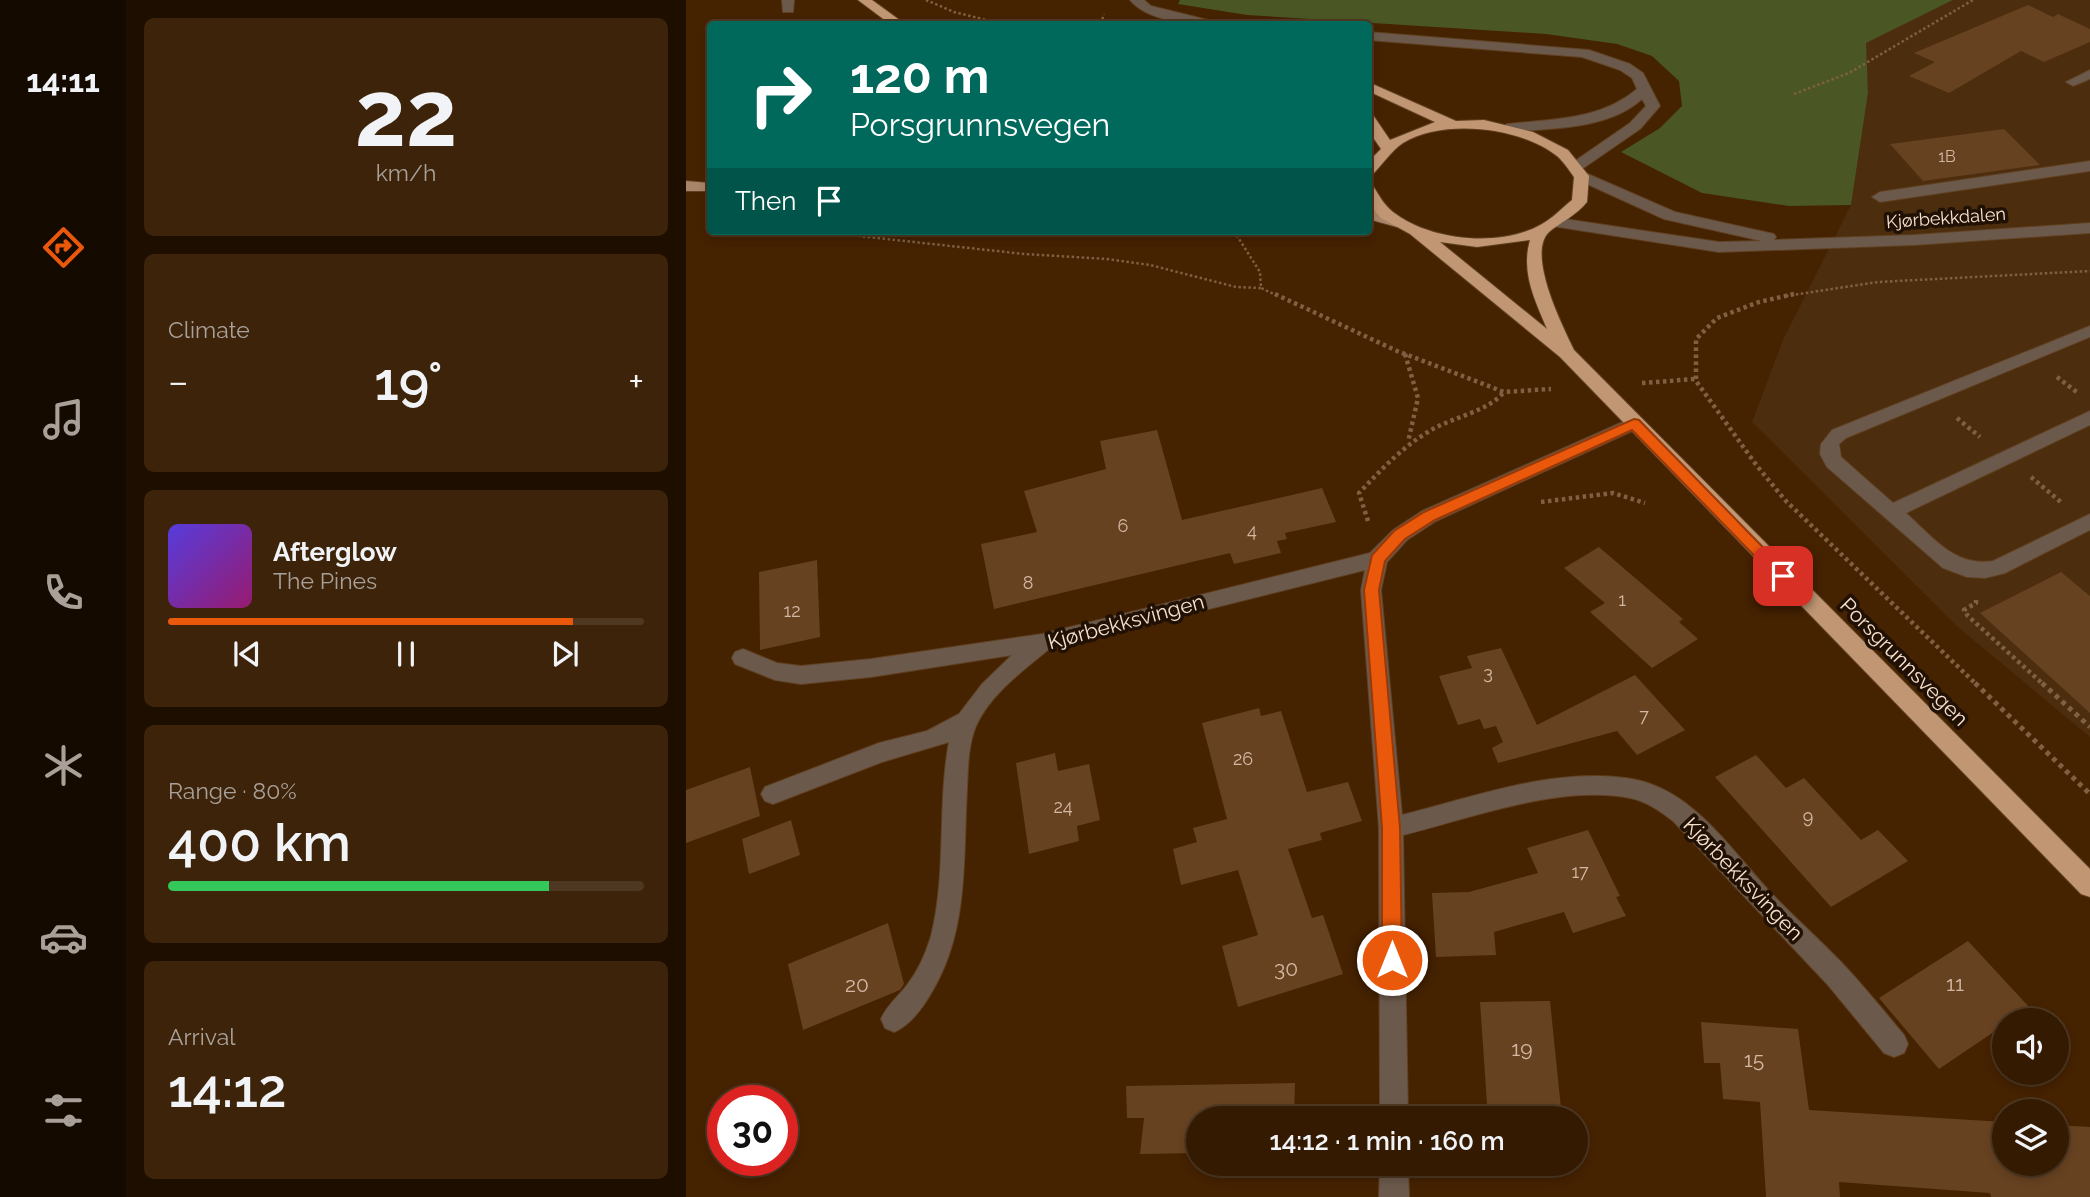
<!DOCTYPE html>
<html lang="en">
<head>
<meta charset="utf-8">
<style>
  body { margin:0; font-family:Raleway,sans-serif; background:#3c230a; color:#f1f3f6; height:100vh; display:flex; flex-direction:column; font-size:26px; white-space:nowrap }
  * { box-sizing:border-box; margin:0 }
  p { font-size:23px; color:#a9a199 }
  .icon { flex:none; width:38px; height:38px; fill:none; stroke:currentColor; stroke-width:2; stroke-linecap:round; stroke-linejoin:round }
  .map { position:relative; flex:1; overflow:hidden }
  .side { display:flex; flex-direction:column; gap:18px; padding:18px; background:#1d0e00; width:560px }
  .side>* { flex:none }
  .banner { position:absolute; left:21px; top:21px; width:665px; height:214px; border-radius:7px; box-shadow:0 4px 10px #0003,0 0 0 2px #4e3822; background:#00695c; color:#fff; overflow:hidden }
  .tools { position:absolute; left:1306px; top:1008px; display:grid; gap:14px }
  .tools a { display:grid; place-items:center; width:77px; height:77px; border-radius:50%; background:#341a00; box-shadow:0 4px 10px #0003,0 0 0 2px #4e3822; font-size:35px }
  .speed { position:absolute; left:21px; top:1085px; display:flex; gap:14px; font-size:35px; font-weight:700; text-align:center }
  .speed>* { display:grid; place-content:center; width:91px; height:91px; border-radius:50%; background:#341a00; box-shadow:0 4px 10px #0003,0 0 0 2px #4e3822; line-height:1 }
  .speed .limit { border:10px solid #d22; background:#fff; color:#111 }
  .pin { position:absolute; display:grid; place-items:center; width:60px; height:60px; color:#fff; margin:-30px; border-radius:14px; box-shadow:0 4px 10px #0006 }
  .me { position:absolute; width:77px; margin:-38px; rotate:0deg; stroke-linejoin:round; filter:drop-shadow(0 0 5px #0008) }
  .turn { display:flex; align-items:center; gap:24px; height:147px; padding:0 28px; font-size:32px }
  .turn .icon { width:91px; height:91px; stroke-width:2.5 }
  .turn b { display:block; font-size:49px; line-height:60px }
  .then { display:flex; align-items:center; height:66px; padding:0 28px; background:#0003; gap:14px; font-size:26px }
  .big { font-size:52px; font-weight:600; line-height:1.1 }
  .side .card { flex:1; display:flex; flex-direction:column; justify-content:center; gap:10px; min-width:0; padding:0 24px; border-radius:10px; background:#3c230a }
  .side .dial { align-items:center; gap:0 }
  .dial b { font-size:91px; line-height:1 }
  .song { display:flex; align-items:center; gap:21px }
  .cover { width:84px; height:84px; border-radius:10px; background:linear-gradient(135deg,hsl(250 70% 55%),hsl(320 70% 35%)) }
  .played { height:7px; border-radius:4px; background:linear-gradient(90deg,#ea580c 85%,#4e3822 85%) }
  .keys { display:flex; justify-content:space-around; direction:ltr }
  .heat { display:flex; justify-content:space-between; align-items:center; font-size:38px; direction:ltr }
  .charge { height:10px; border-radius:5px; background:linear-gradient(90deg,#34c759 80%,#4e3822 0) }
  .trip { position:absolute; left:500px; top:1106px; width:402px; height:70px; border-radius:35px; background:#341a00; box-shadow:0 4px 10px #0003,0 0 0 2px #4e3822; font-weight:600; line-height:70px; text-align:center }
  main { display:flex; flex:1; min-height:0 }
  .dock { display:flex; flex-direction:column; width:126px; justify-content:space-around; align-items:center; background:#150a00; color:#a9a199 }
  .dock .icon { width:49px; height:49px }
  .dock .on { color:#ea580c }
  .dock b { font-size:32px; color:#f1f3f6 }
  .map>svg:first-child { display:block }
</style>
</head>
<body>
<main>
<nav class="dock">
<b>14:11</b>
<svg class="icon on" aria-label="directions" viewBox="0 0 24 24"><path d="M12 3l9 9-9 9-9-9zM9 14v-3h6M13 9l2 2-2 2"/></svg>
<svg class="icon" aria-label="music" viewBox="0 0 24 24"><path d="M9 18V5l10-2v13"/><circle cx="6" cy="18" r="3"/><circle cx="16" cy="16" r="3"/></svg>
<svg class="icon" aria-label="phone" viewBox="0 0 24 24"><path d="M5 4h4l2 5-3 2q2 4 5 5l2-3 5 2v4C11 20 4 13 5 4z"/></svg>
<svg class="icon" aria-label="climate" viewBox="0 0 24 24"><path d="M12 3v18M4 7l16 10M4 17L20 7"/></svg>
<svg class="icon" aria-label="car" viewBox="0 0 24 24"><path d="M5 17H2v-5l4-1 3-4h7l3 4 3 1v5h-3M9 17h6M6 11h13"/><circle cx="7" cy="17" r="2"/><circle cx="17" cy="17" r="2"/></svg>
<svg class="icon" aria-label="filters" viewBox="0 0 24 24"><path d="M4 7h16M4 17h16"/><circle cx="9" cy="7" r="2"/><circle cx="15" cy="17" r="2"/></svg>
</nav>
<section class="side">
<div class="card dial"><b>22</b><p>km/h</p></div>
<div class="card"><p>Climate</p>
<div class="heat"><a>−</a><b class="big">19°</b><a>+</a></div>
</div>
<div class="card">
<div class="song"><i class="cover"></i><div><b>Afterglow</b><p>The Pines</p></div></div>
<div class="played"></div>
<div class="keys"><svg class="icon" aria-label="previous" viewBox="0 0 24 24"><path d="M18 5L8 12l10 7zM5 5v14"/></svg><svg class="icon" aria-label="pause" viewBox="0 0 24 24"><path d="M8 5v14M16 5v14"/></svg><svg class="icon" aria-label="next" viewBox="0 0 24 24"><path d="M6 5l10 7-10 7zM19 5v14"/></svg></div>
</div>
<div class="card"><p>Range · 80%</p><b class="big">400 km</b><div class="charge"></div></div>
<div class="card"><p>Arrival</p><b class="big">14:12</b></div>
</section>
<div class="map">
<svg width="1404" height="1197" viewBox="0 0 1404 1197">
  <rect width="100%" height="100%" fill="#452200"/>
  <!-- built -->
  <path fill="#4c2d0d" d="M 1267,0 L 1404,0 L 1404,737 L 1272,627 L 1066,422 L 1097,340 L 1165,205 L 1182,93 L 1179,43 Z"/>
  <!-- green -->
  <path fill="#4a5624" d="M 494,0 L 1267,0 L 1180,43 L 1182,93 L 1165,205 L 1103,206 L 1016,193 L 935,152 L 974,128 L 996,106 L 993,81 L 966,56 L 931,44 L 860,34 L 561,15 L 492,4 Z"/>
  <!-- building -->
  <g fill="#674221">
    <path d="M 1342,5 L 1367,17 L 1372,14 L 1404,29 L 1404,42 L 1358,62 L 1335,51 L 1263,93 L 1223,76 L 1249,62 L 1228,53 Z"/>
    <path d="M 1318,129 L 1354,165 L 1237,181 L 1204,144 Z"/>
    <path d="M 471,430 L 496,520 L 636,488 L 650,522 L 599,533 L 601,539 L 591,541 L 595,553 L 548,564 L 544,553 L 308,609 L 295,544 L 351,532 L 338,491 L 420,469 L 414,441 Z"/>
    <path d="M 913,547 L 997,619 L 993,622 L 1012,639 L 966,668 L 904,612 L 919,603 L 878,568 Z"/>
    <path d="M 131,560 L 134,637 L 74,650 L 73,572 Z"/>
    <path d="M 1375,572 L 1404,596 L 1404,713 L 1294,613 Z"/>
    <path d="M 815,648 L 851,725 L 949,675 L 999,730 L 951,755 L 931,731 L 812,763 L 806,748 L 817,742 L 810,726 L 798,729 L 794,719 L 772,725 L 753,676 L 786,668 L 781,656 Z"/>
    <path d="M 573,708 L 575,716 L 595,711 L 621,792 L 662,782 L 676,821 L 634,833 L 636,840 L 602,849 L 626,918 L 637,915 L 657,974 L 552,1007 L 536,946 L 572,935 L 552,870 L 495,885 L 487,849 L 511,842 L 507,828 L 541,819 L 516,723 Z"/>
    <path d="M 369,753 L 372,771 L 403,764 L 414,820 L 391,826 L 393,841 L 343,854 L 330,763 Z"/>
    <path d="M 1070,755 L 1100,788 L 1118,778 L 1175,840 L 1192,830 L 1222,861 L 1145,907 L 1029,777 Z"/>
    <path d="M 64,767 L 74,816 L 0,843 L 0,790 Z"/>
    <path d="M 105,820 L 114,855 L 63,874 L 56,839 Z"/>
    <path d="M 902,830 L 934,896 L 930,897 L 940,916 L 887,933 L 878,912 L 808,932 L 810,955 L 750,957 L 746,893 L 783,892 L 852,873 L 841,848 Z"/>
    <path d="M 202,923 L 218,984 L 214,990 L 117,1030 L 102,964 Z"/>
    <path d="M 1282,941 L 1344,1008 L 1325,1020 L 1318,1020 L 1318,1025 L 1253,1069 L 1193,998 Z"/>
    <path d="M 864,1001 L 876,1118 L 802,1118 L 794,1002 Z"/>
    <path d="M 1015,1022 L 1112,1029 L 1123,1110 L 1318,1122 L 1318,1164 L 1370,1164 L 1370,1125 L 1404,1127 L 1404,1197 L 1305,1197 L 1304,1193 L 1153,1182 L 1154,1197 L 1080,1197 L 1074,1102 L 1037,1099 L 1034,1063 L 1018,1063 Z"/>
    <path d="M 609,1083 L 608,1118 L 513,1118 L 513,1153 L 454,1154 L 458,1118 L 441,1118 L 440,1086 Z"/>
  </g>
  <g fill="none" stroke-linecap="round" stroke-linejoin="round">
    <defs>
      <g id="minor">
        <path d="M 96,0 L 108,0 L 107,12 L 97,12 Z"/>
        <path d="M 444,0 L 458,0 L 465,6 L 526,21 L 528,24 C 503,26 460,20 444,0 Z"/>
        <path d="M 682,32 L 903,50 L 944,64 L 957,73 L 974,106 L 954,129 L 896,169 L 886,169 L 883,166 L 886,163 L 944,123 L 960,106 L 956,99 C 922,130 865,128 821,132 L 814,128 L 821,124 C 867,119 915,120 951,89 L 946,78 L 934,70 L 896,57 L 682,40 Z"/>
        <path d="M 1404,70 L 1404,79 L 1387,86 L 1380,82 Z"/>
        <path d="M 1404,161 L 1404,171 L 1194,202 L 1186,197 L 1194,192 Z"/>
        <path d="M 895,171 L 989,212 L 1088,234 L 1090,237 L 1088,240 L 1228,235 L 1404,223 L 1404,233 L 1228,245 L 1033,252 L 866,226 L 864,223 L 866,220 L 872,218 L 1033,242 L 1076,241 L 978,219 L 890,179 L 887,176 L 890,173 Z"/>
        <path d="M 1404,326 L 1404,337 L 1160,438 L 1153,444 L 1155,457 L 1207,503 L 1404,411 L 1404,425 L 1220,513 C 1247,537 1268,567 1307,561 L 1404,514 L 1404,530 L 1319,573 L 1299,578 L 1281,577 L 1257,568 L 1141,467 L 1134,454 L 1135,444 L 1146,430 Z"/>
        <path d="M 948,417 L 955,419 L 957,423 L 955,427 L 750,521 L 721,540 L 701,562 L 695,590 L 716,815 C 788,797 865,768 940,778 C 1006,786 1045,851 1087,895 C 1109,918 1133,939 1155,962 C 1177,985 1197,1010 1218,1035 L 1222,1044 L 1218,1053 L 1208,1057 L 1198,1053 L 1142,985 L 987,821 C 974,811 960,801 944,798 C 874,784 785,818 717,835 L 722,1118 L 694,1118 L 693,828 L 675,590 L 679,570 L 363,649 C 338,670 304,694 290,726 C 282,745 282,768 281,789 C 277,858 283,928 247,990 C 238,1006 225,1025 208,1032 L 199,1028 L 195,1019 C 201,1005 212,997 221,985 C 232,971 240,953 245,936 C 261,873 251,806 263,742 L 196,762 L 87,804 L 79,801 L 75,794 L 79,787 L 193,743 L 241,731 L 273,714 L 296,684 L 326,655 L 185,677 L 115,684 L 89,680 L 49,664 L 46,658 L 49,652 L 57,649 L 91,663 L 115,666 L 185,659 L 356,634 L 684,553 L 707,530 L 736,511 Z"/>
        <path d="M 694,1164 L 722,1164 L 723,1197 L 693,1197 Z"/>
      </g>
      <g id="major">
        <path d="M 0,181 L 24,183 L 24,191 L 0,191 Z"/>
        <path d="M 682,209 L 717,219 L 719,222 L 711,227 L 682,219 Z"/>
      </g>
      <g id="highway">
        <path d="M 172,0 L 186,0 L 219,24 L 204,24 Z"/>
        <path d="M 682,82 L 770,121 L 798,120 L 847,132 L 882,150 L 903,176 L 901,202 C 891,215 875,222 863,232 C 840,254 877,327 888,350 L 1404,869 L 1404,897 L 1395,894 L 874,357 L 724,234 L 695,218 L 682,204 L 682,185 L 687,186 C 693,195 697,204 707,212 C 744,241 815,248 856,224 C 867,218 876,208 886,200 L 888,177 C 883,170 877,161 871,156 C 835,127 757,118 717,143 C 706,150 696,165 687,174 L 682,175 L 682,162 L 695,149 L 682,130 L 682,114 L 687,115 L 704,140 L 749,122 L 682,91 ZM 844,240 C 835,272 848,298 861,329 L 754,242 L 791,247 Z"/>
      </g>
    </defs>
    <!-- minor casing -->
    <use href="#minor" stroke="#614021" stroke-width="2"/>
    <!-- major casing -->
    <use href="#major" stroke="#614021" stroke-width="2"/>
    <!-- highway casing -->
    <use href="#highway" stroke="#614021" stroke-width="2"/>
    <!-- path-far2 -->
    <g stroke="#7f6043" stroke-width="2.5" stroke-dasharray="2.5 2.5" stroke-linecap="butt">
      <path d="M 240,0 L 268,12 L 317,24"/>
      <path d="M 415,24 L 418,14"/>
      <path d="M 1108,94 L 1163,73 L 1287,0"/>
      <path d="M 127,231 L 338,254 L 421,259 L 464,265 L 550,287 L 575,288"/>
      <path d="M 548,231 L 574,272 L 575,288 L 592,296"/>
      <path d="M 1100,296 L 1192,282 L 1404,271"/>
    </g>
    <!-- path-far1 -->
    <g stroke="#7f6043" stroke-width="4.5" stroke-dasharray="3.5 3.5" stroke-linecap="butt">
      <path d="M 589,294 L 711,351 L 818,392 L 865,389"/>
      <path d="M 1108,294 L 1073,302 L 1031,318 L 1010,339 L 1010,381 L 1071,466 L 1099,500 L 1291,685"/>
      <path d="M 719,354 L 732,398 L 722,442"/>
      <path d="M 1371,377 L 1392,393"/>
      <path d="M 956,383 L 1009,379"/>
      <path d="M 1271,418 L 1294,437"/>
      <path d="M 1345,477 L 1376,503"/>
      <path d="M 855,502 L 927,493 L 959,503"/>
      <path d="M 682,521 L 673,493 C 694,471 715,448 742,432 C 765,417 800,413 818,392"/>
      <path d="M 1290,600 L 1290,603 L 1278,610 L 1282,616 L 1358,685"/>
    </g>
    <!-- path -->
    <g stroke="#7f6043" stroke-width="5" stroke-dasharray="4.5 4.5" stroke-linecap="butt">
      <path d="M 1289,683 L 1404,794"/>
      <path d="M 1356,683 L 1404,727"/>
    </g>
    <!-- minor -->
    <use href="#minor" fill="#6b5a4c" fill-rule="evenodd"/>
    <!-- major -->
    <use href="#major" fill="#a88568" fill-rule="evenodd"/>
    <!-- highway -->
    <use href="#highway" fill="#c09673" fill-rule="evenodd"/>
  </g>
  <!-- route -->
  <path fill="#ea580c" stroke="#983908" stroke-width="2" d="M 948,419 L 953,420 L 1105,576 L 1103,580 L 1092,580 L 946,430 L 749,520 L 719,539 L 699,561 L 693,590 L 714,828 L 716,960 L 713,967 L 706,969 L 699,967 L 696,960 L 696,828 L 678,590 L 686,555 L 708,531 L 738,512 Z"/>
  <g text-anchor="middle" stroke-width="7" stroke-linejoin="round" paint-order="stroke">
    <!-- far-number labels -->
    <g font-size="16" fill="#d3b8a3">
      <text x="1261" y="162">1B</text>
    </g>
    <!-- far-street labels -->
    <g font-size="18" fill="#f7e0ce" stroke="#201104">
      <text transform="translate(1260 218) rotate(-4)" y="6">Kjørbekkdalen</text>
    </g>
    <!-- number labels -->
    <g font-size="18" fill="#d3b8a3">
      <text x="437" y="532">6</text>
      <text x="566" y="537">4</text>
      <text x="342" y="589">8</text>
      <text x="936" y="606">1</text>
      <text x="106" y="617">12</text>
      <text x="802" y="679">3</text>
      <text x="958" y="722">7</text>
      <text x="557" y="765">26</text>
      <text x="377" y="813">24</text>
      <text x="1122" y="823">9</text>
      <text x="894" y="878">17</text>
    </g>
    <!-- street labels -->
    <g font-size="21" fill="#f7e0ce" stroke="#201104">
      <text transform="translate(440 622) rotate(-15)" y="7">Kjørbekksvingen</text>
      <text transform="translate(1218 662) rotate(45)" y="7">Porsgrunnsvegen</text>
      <text transform="translate(1057 879) rotate(46)" y="7">Kjørbekksvingen</text>
    </g>
    <!-- near-number labels -->
    <g font-size="21" fill="#d3b8a3">
      <text x="600" y="976">30</text>
      <text x="1269" y="991">11</text>
      <text x="171" y="992">20</text>
      <text x="836" y="1056">19</text>
      <text x="1068" y="1067">15</text>
    </g>
  </g>
</svg>
<div class="tools">
<a><svg class="icon" aria-label="sound" viewBox="0 0 24 24"><path d="M4 9h4l5-4v14l-5-4H4zM17 9q2 3 0 6"/></svg></a>
<a><svg class="icon" aria-label="layers" viewBox="0 0 24 24"><path d="M12 4l9 5-9 5-9-5zM3 14l9 5 9-5"/></svg></a>
</div>
<div class="speed"><div class="limit">30</div></div>
<div class="pin" style="left:1097px;top:576px;background:#d93025"><svg class="icon" aria-label="arrive" viewBox="0 0 24 24"><path d="M6 21V4h12l-3 4 3 4H6"/></svg></div>
<svg class="me" style="left:706px;top:960px" viewBox="-20 -20 40 40"><circle r="17" fill="#ea580c" stroke="#fff" stroke-width="3"/><path d="M0-11L8 9 0 5-8 9z" fill="#fff"/></svg>
<div class="trip">14:12 · 1 min · 160 m</div>
<div class="banner">
<div class="turn"><svg class="icon" aria-label="right" viewBox="0 0 24 24"><path d="M7 20v-9h11M14 6l5 5-5 5"/></svg><div><b>120 m</b>Porsgrunnsvegen</div></div>
<div class="then">Then<svg class="icon" aria-label="arrive" viewBox="0 0 24 24"><path d="M6 21V4h12l-3 4 3 4H6"/></svg></div>
</div>
</div>
</main>
</body>
</html>
